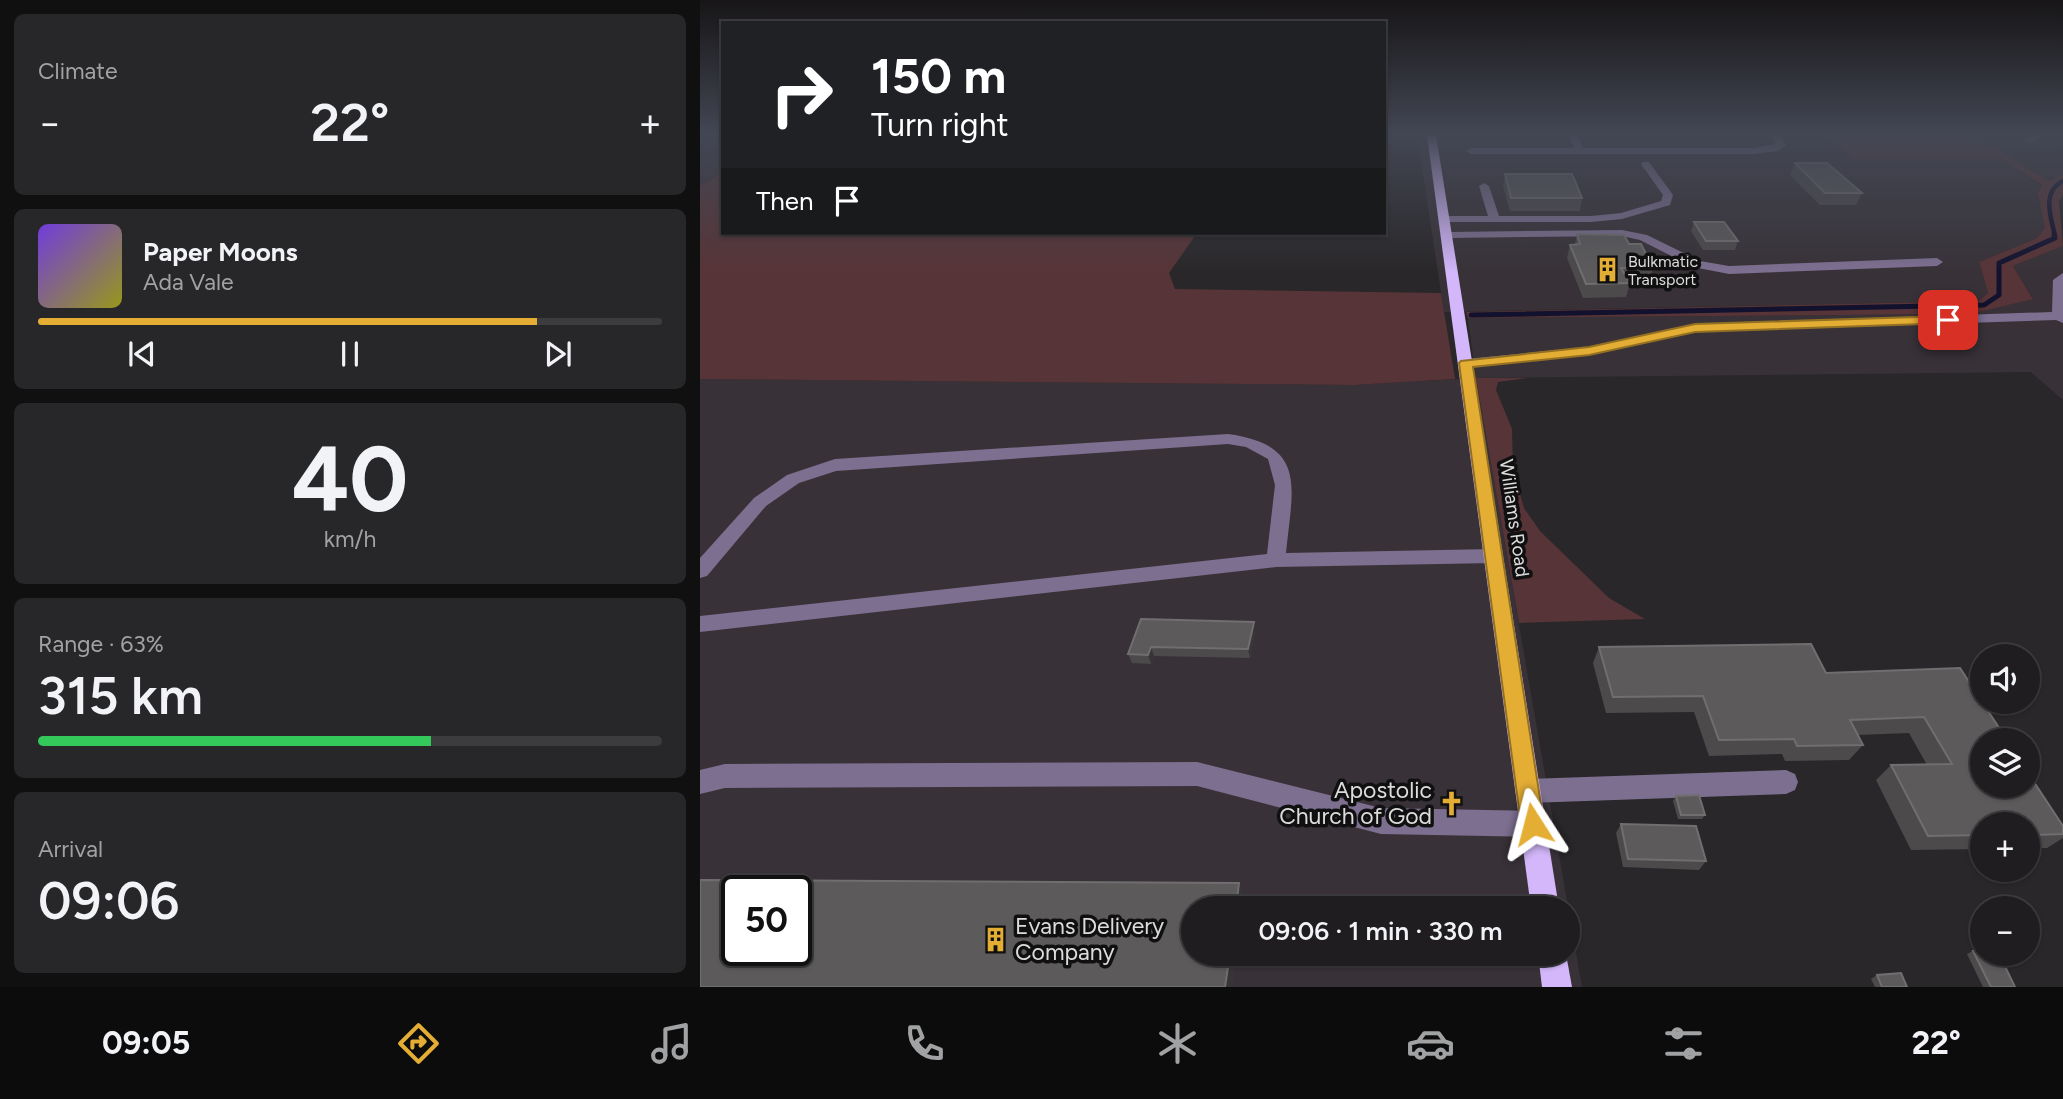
<!DOCTYPE html>
<html lang="en">
<head>
<meta charset="utf-8">
<style>
  body { margin:0; font-family:Figtree,sans-serif; background:#272628; color:#f1f3f6; height:100vh; display:flex; flex-direction:column; font-size:26px; white-space:nowrap }
  * { box-sizing:border-box; margin:0 }
  p { font-size:23px; color:#a1a2a4 }
  .icon { flex:none; width:38px; height:38px; fill:none; stroke:currentColor; stroke-width:2; stroke-linecap:round; stroke-linejoin:round }
  .map { position:relative; flex:1; overflow:hidden }
  .side { display:flex; flex-direction:column; gap:14px; padding:14px; background:#111011; width:700px }
  .side>* { flex:none }
  .hud { position:absolute; left:21px; top:21px; width:665px; height:214px; border-radius:0px; box-shadow:0 2px 5px #0004,0 0 0 2px #3c3b3d; background:#202124; color:#fff; overflow:hidden }
  .tools { position:absolute; left:1270px; top:644px; display:grid; gap:14px }
  .tools a { display:grid; place-items:center; width:70px; height:70px; border-radius:50%; background:#1f1d1f; box-shadow:0 2px 5px #0004,0 0 0 2px #3c3b3d; font-size:35px }
  .speed { position:absolute; left:21px; top:875px; display:flex; gap:14px; font-size:35px; font-weight:700; text-align:center }
  .speed>* { display:grid; place-content:center; width:91px; height:91px; border-radius:50%; background:#1f1d1f; box-shadow:0 2px 5px #0004,0 0 0 2px #3c3b3d; line-height:1 }
  .speed .limit { border:4px solid #111; border-radius:10px; background:#fff; color:#111 }
  .pin { position:absolute; display:grid; place-items:center; width:60px; height:60px; color:#fff; margin:-30px; border-radius:14px; box-shadow:0 4px 10px #0006 }
  .me { position:absolute; width:77px; margin:-38px; rotate:351deg; stroke-linejoin:round; filter:drop-shadow(0 0 5px #0008) }
  .turn { display:flex; align-items:center; gap:24px; height:147px; padding:0 35px; font-size:32px }
  .turn .icon { width:91px; height:91px; stroke-width:2.5 }
  .turn b { display:block; font-size:49px; line-height:60px }
  .then { display:flex; align-items:center; height:66px; padding:0 35px; background:#0003; gap:14px; font-size:26px }
  .big { font-size:52px; font-weight:600; line-height:1.1 }
  .side .widget { flex:1; display:flex; flex-direction:column; justify-content:center; gap:10px; min-width:0; padding:0 24px; border-radius:10px; background:#272628 }
  .side .dial { align-items:center; gap:0 }
  .dial b { font-size:91px; line-height:1 }
  .song { display:flex; align-items:center; gap:21px }
  .cover { width:84px; height:84px; border-radius:10px; background:linear-gradient(135deg,hsl(260 70% 55%),hsl(60 70% 35%)) }
  .played { height:7px; border-radius:4px; background:linear-gradient(90deg,#e4ae35 80%,#3c3b3d 80%) }
  .keys { display:flex; justify-content:space-around; direction:ltr }
  .heat { display:flex; justify-content:space-between; align-items:center; font-size:38px; direction:ltr }
  .charge { height:10px; border-radius:5px; background:linear-gradient(90deg,#34c759 63%,#3c3b3d 0) }
  .trip { position:absolute; left:481px; top:896px; width:399px; height:70px; border-radius:35px; background:#1f1d1f; box-shadow:0 2px 5px #0004,0 0 0 2px #3c3b3d; font-weight:600; line-height:70px; text-align:center }
  .tab-bar { display:flex; height:112px; justify-content:space-around; align-items:center; background:#0c0c0c; color:#a1a2a4 }
  .tab-bar .icon { width:49px; height:49px }
  .tab-bar .on { color:#e4ae35 }
  .tab-bar b { font-size:32px; color:#f1f3f6 }
  main { display:flex; flex:1; min-height:0 }
  .map>svg:first-child { display:block }
</style>
</head>
<body>
<main>
<section class="side">
<div class="widget"><p>Climate</p>
<div class="heat"><a>−</a><b class="big">22°</b><a>+</a></div>
</div>
<div class="widget">
<div class="song"><i class="cover"></i><div><b>Paper Moons</b><p>Ada Vale</p></div></div>
<div class="played"></div>
<div class="keys"><svg class="icon" aria-label="previous" viewBox="0 0 24 24"><path d="M18 5L8 12l10 7zM5 5v14"/></svg><svg class="icon" aria-label="pause" viewBox="0 0 24 24"><path d="M8 5v14M16 5v14"/></svg><svg class="icon" aria-label="next" viewBox="0 0 24 24"><path d="M6 5l10 7-10 7zM19 5v14"/></svg></div>
</div>
<div class="widget dial"><b>40</b><p>km/h</p></div>
<div class="widget"><p>Range · 63%</p><b class="big">315 km</b><div class="charge"></div></div>
<div class="widget"><p>Arrival</p><b class="big">09:06</b></div>
</section>
<div class="map">
<svg width="1363" height="987" viewBox="0 0 1363 987">
  <rect width="100%" height="100%" fill="#292729"/>
  <!-- built -->
  <g fill="#383238" fill-rule="evenodd">
    <path d="M 0,135 L 23,135 L 23,172 L 0,186 Z"/>
    <path d="M 717,135 L 1124,135 L 1154,159 L 1301,159 L 1342,186 L 1338,193 L 1346,228 L 1337,238 L 1279,262 L 1288,293 L 1279,301 L 744,312 Z"/>
    <path d="M 1274,135 L 1363,135 L 1363,174 L 1349,181 Z"/>
    <path d="M 1363,246 L 1363,400 L 1331,372 L 776,378 L 882,987 L 0,987 L 0,379 L 654,385 L 776,378 L 768,318 L 1270,314 L 1333,298 L 1313,266 ZM 37,891 L 96,891 L 96,950 L 37,950 ZM 494,908 L 868,908 L 868,954 L 494,954 Z"/>
  </g>
  <!-- green -->
  <g fill="#573437">
    <path d="M 1124,135 L 1274,135 L 1349,181 L 1363,174 L 1363,195 L 1359,201 L 1363,246 L 1313,266 L 1333,299 L 1270,314 L 768,318 L 766,312 L 1279,301 L 1288,293 L 1279,262 L 1337,238 L 1345,228 L 1338,193 L 1342,185 L 1301,159 L 1154,159 Z"/>
    <path d="M 23,172 L 23,233 L 497,233 L 469,273 L 475,289 L 741,293 L 755,379 L 654,385 L 0,379 L 0,186 Z"/>
    <path d="M 776,378 L 828,378 L 798,382 L 796,390 L 812,429 L 813,470 L 824,508 L 840,531 L 909,598 L 945,619 L 819,623 Z"/>
  </g>
  <g fill="none" stroke-linecap="round" stroke-linejoin="round">
    <!-- stream-far1 -->
    <path stroke="#12122e" stroke-width="4.5" d="M 1355,236 C 1351,217 1341,192 1363,181"/>
    <!-- stream -->
    <path stroke="#12122e" stroke-width="5" d="M 771,315 L 1284,305 L 1299,295 L 1299,263 L 1355,238 L 1354,235"/>
    <!-- minor -->
    <g fill="#7d6f90" fill-rule="evenodd">
      <path d="M 869,135 L 878,135 L 883,148 L 1053,148 L 1076,144 L 1070,135 L 1079,135 L 1086,145 L 1078,151 L 1053,154 L 771,154 L 766,151 L 771,148 L 874,148 Z"/>
      <path d="M 1331,135 L 1342,135 L 1333,142 L 1327,142 L 1325,140 Z"/>
      <path d="M 943,162 L 949,162 L 973,195 L 970,205 L 922,219 L 891,222 L 744,222 L 739,219 L 744,216 L 788,216 L 779,186 L 784,183 L 789,186 L 799,216 L 891,216 L 921,213 L 961,201 L 963,195 L 941,164 Z"/>
      <path d="M 922,230 L 947,235 L 1000,261 L 1029,266 L 1237,258 L 1243,262 L 1237,266 L 1029,274 L 993,267 L 940,240 L 922,236 L 747,238 L 741,235 L 747,232 Z"/>
      <path d="M 1363,273 L 1363,323 L 1356,320 L 995,332 L 889,355 L 766,367 L 759,363 L 766,359 L 889,347 L 995,324 L 1352,312 L 1353,280 Z"/>
      <path d="M 528,434 C 609,445 592,489 586,553 L 794,549 L 801,551 L 803,556 L 801,561 L 794,563 L 576,567 L 0,632 L 0,616 L 567,554 L 575,485 L 568,459 L 546,447 L 528,444 L 136,471 L 99,483 L 66,506 L 7,576 L 0,578 L 0,558 L 54,498 L 87,475 L 135,459 Z"/>
      <path d="M 497,762 L 681,808 L 833,811 L 842,815 L 846,824 L 842,833 L 833,837 L 681,834 L 497,786 L 25,788 L 0,794 L 0,770 L 25,764 Z"/>
      <path d="M 1086,770 L 1095,774 L 1098,782 L 1095,790 L 1086,794 L 828,803 L 819,799 L 816,791 L 819,783 L 828,779 Z"/>
    </g>
    <!-- major -->
    <g fill="#d3b7fa" fill-rule="evenodd">
      <path d="M 727,135 L 736,135 L 859,908 L 831,908 Z"/>
      <path d="M 838,954 L 866,954 L 872,987 L 842,987 Z"/>
    </g>
  </g>
  <!-- wall -->
  <g fill="#4d4a4b">
    <path d="M 1095,163 L 1162,193 L 1156,205 L 1120,205 L 1090,175 Z"/>
    <path d="M 805,174 L 882,198 L 880,211 L 810,211 L 803,186 Z"/>
    <path d="M 994,222 L 1038,241 L 1035,250 L 1003,250 L 991,231 Z"/>
    <path d="M 877,234 L 929,244 L 953,268 L 950,281 L 929,282 L 930,283 L 926,297 L 883,298 L 867,258 L 870,245 L 875,244 Z"/>
    <path d="M 441,619 L 555,631 L 550,658 L 454,656 L 451,664 L 432,663 L 428,654 Z"/>
    <path d="M 899,647 L 1126,673 L 1260,668 L 1363,826 L 1363,838 L 1347,848 L 1328,848 L 1328,824 L 1283,824 L 1283,849 L 1211,850 L 1176,780 L 1191,765 L 1227,765 L 1209,733 L 1157,735 L 1163,745 L 1149,760 L 1085,761 L 1082,754 L 1009,756 L 994,712 L 906,713 L 893,663 Z"/>
    <path d="M 976,796 L 1005,815 L 1002,819 L 978,819 L 973,801 Z"/>
    <path d="M 921,824 L 1006,861 L 999,870 L 923,867 L 916,833 Z"/>
    <path d="M 1273,951 L 1315,987 L 1283,987 L 1267,954 Z"/>
    <path d="M 1177,975 L 1207,987 L 1175,987 L 1171,979 Z"/>
  </g>
  <!-- shaded-wall -->
  <g fill="#383537">
    <path d="M 554,622 L 555,631 L 550,658 L 548,649 Z"/>
    <path d="M 451,647 L 454,656 L 451,664 L 448,655 Z"/>
    <path d="M 539,883 L 544,899 L 543,908 L 536,908 Z"/>
    <path d="M 530,954 L 537,954 L 533,987 L 525,987 Z"/>
  </g>
  <!-- building -->
  <g fill="#5c5a5b" stroke="#706e6f" stroke-width="2" fill-rule="evenodd">
    <path d="M 1095,163 L 1127,163 L 1162,193 L 1125,193 Z"/>
    <path d="M 805,174 L 872,174 L 882,198 L 811,198 Z"/>
    <path d="M 994,222 L 1024,222 L 1038,241 L 1006,241 Z"/>
    <path d="M 877,234 L 924,235 L 929,244 L 941,244 L 953,268 L 921,268 L 930,283 L 886,284 L 870,245 L 880,244 Z"/>
    <path d="M 441,619 L 554,622 L 548,649 L 451,647 L 448,655 L 428,654 Z"/>
    <path d="M 1111,644 L 1126,673 L 1260,668 L 1307,740 L 1283,740 L 1283,786 L 1328,786 L 1328,773 L 1363,826 L 1363,834 L 1328,835 L 1328,824 L 1283,824 L 1283,835 L 1228,836 L 1191,765 L 1252,764 L 1224,717 L 1150,720 L 1163,745 L 1097,746 L 1094,739 L 1019,740 L 1003,696 L 913,697 L 899,647 Z"/>
    <path d="M 999,795 L 1005,815 L 981,815 L 976,796 Z"/>
    <path d="M 921,824 L 996,826 L 1006,861 L 928,859 Z"/>
    <path d="M 0,880 L 539,883 L 536,908 L 494,908 L 494,954 L 530,954 L 525,987 L 0,987 ZM 37,891 L 96,891 L 96,950 L 37,950 Z"/>
    <path d="M 1273,951 L 1283,951 L 1283,954 L 1299,954 L 1315,987 L 1291,987 Z"/>
    <path d="M 1201,973 L 1207,987 L 1182,987 L 1177,975 Z"/>
  </g>
  <!-- sky -->
  <linearGradient id="sky" x2="0" y2="1"><stop stop-color="#171517"/><stop offset="0.49" stop-color="#434754"/><stop offset="1" stop-color="#434754" stop-opacity="0"/></linearGradient>
  <rect width="1363" height="273" fill="url(#sky)"/>
  <!-- route -->
  <path fill="#e4ae35" stroke="#947122" stroke-width="2" d="M 1248,316 L 1252,317 L 1252,323 L 995,332 L 889,355 L 773,367 L 844,824 L 841,832 L 833,835 L 825,832 L 821,824 L 759,363 L 761,361 L 889,347 L 995,324 Z"/>
  <!-- icons -->
  <defs>
    <symbol id="building-bare" viewBox="-9 -9 18 18"><path d="M-4-6H4V6H1V3H-1V6H-4ZM-2.5-4.3h1.7v1.8h-1.7ZM.8-4.3h1.7v1.8H.8ZM-2.5-1h1.7V.8h-1.7ZM.8-1h1.7V.8H.8Z" fill="#e4ae35" stroke="#111011" stroke-width="2.5" paint-order="stroke"/></symbol>
    <symbol id="church-bare" viewBox="-9 -9 18 18"><path d="M-1.2-6h2.4v3.5h3.3v2.4h-3.3V6h-2.4V-.1h-3.3v-2.4h3.3Z" fill="#e4ae35" stroke="#111011" stroke-width="2.5" paint-order="stroke"/></symbol>
  </defs>
  <g fill-rule="evenodd">
    <use href="#building-bare" x="890" y="252" width="35" height="35"/>
    <use href="#church-bare" x="734" y="786" width="35" height="35"/>
    <use href="#building-bare" x="278" y="922" width="35" height="35"/>
  </g>
  <g text-anchor="middle" stroke-width="7" stroke-linejoin="round" paint-order="stroke">
    <!-- far-poi labels -->
    <g font-size="16" fill="#dddcdd" stroke="#111011" text-anchor="start">
      <text x="928" y="267">Bulkmatic<tspan x="928" dy="18">Transport</tspan></text>
    </g>
    <!-- street labels -->
    <g font-size="19" fill="#dddcdd" stroke="#111011">
      <text transform="translate(815 518) rotate(82)" y="7">Williams Road</text>
    </g>
    <!-- near-poi labels -->
    <g font-size="23" fill="#dddcdd" stroke="#111011" text-anchor="end">
      <text x="732" y="798">Apostolic<tspan x="732" dy="26">Church of God</tspan></text>
      <text x="315" y="934" text-anchor="start">Evans Delivery<tspan x="315" dy="26">Company</tspan></text>
    </g>
  </g>
</svg>
<div class="tools">
<a><svg class="icon" aria-label="sound" viewBox="0 0 24 24"><path d="M4 9h4l5-4v14l-5-4H4zM17 9q2 3 0 6"/></svg></a>
<a><svg class="icon" aria-label="layers" viewBox="0 0 24 24"><path d="M12 4l9 5-9 5-9-5zM3 14l9 5 9-5"/></svg></a>
<a>+</a>
<a>−</a>
</div>
<div class="speed"><div class="limit">50</div></div>
<div class="pin" style="left:1248px;top:320px;background:#d93025"><svg class="icon" aria-label="arrive" viewBox="0 0 24 24"><path d="M6 21V4h12l-3 4 3 4H6"/></svg></div>
<svg class="me" style="left:833px;top:824px" viewBox="-20 -20 40 40"><path d="M0-17L14 15 0 8-14 15z" fill="#e4ae35" stroke="#fff" stroke-width="4"/></svg>
<div class="trip">09:06 · 1 min · 330 m</div>
<div class="hud">
<div class="turn"><svg class="icon" aria-label="right" viewBox="0 0 24 24"><path d="M7 20v-9h11M14 6l5 5-5 5"/></svg><div><b>150 m</b>Turn right</div></div>
<div class="then">Then<svg class="icon" aria-label="arrive" viewBox="0 0 24 24"><path d="M6 21V4h12l-3 4 3 4H6"/></svg></div>
</div>
</div>
</main>
<nav class="tab-bar">
<b>09:05</b>
<svg class="icon on" aria-label="directions" viewBox="0 0 24 24"><path d="M12 3l9 9-9 9-9-9zM9 14v-3h6M13 9l2 2-2 2"/></svg>
<svg class="icon" aria-label="music" viewBox="0 0 24 24"><path d="M9 18V5l10-2v13"/><circle cx="6" cy="18" r="3"/><circle cx="16" cy="16" r="3"/></svg>
<svg class="icon" aria-label="phone" viewBox="0 0 24 24"><path d="M5 4h4l2 5-3 2q2 4 5 5l2-3 5 2v4C11 20 4 13 5 4z"/></svg>
<svg class="icon" aria-label="climate" viewBox="0 0 24 24"><path d="M12 3v18M4 7l16 10M4 17L20 7"/></svg>
<svg class="icon" aria-label="car" viewBox="0 0 24 24"><path d="M5 17H2v-5l4-1 3-4h7l3 4 3 1v5h-3M9 17h6M6 11h13"/><circle cx="7" cy="17" r="2"/><circle cx="17" cy="17" r="2"/></svg>
<svg class="icon" aria-label="filters" viewBox="0 0 24 24"><path d="M4 7h16M4 17h16"/><circle cx="9" cy="7" r="2"/><circle cx="15" cy="17" r="2"/></svg>
<b>22°</b>
</nav>
</body>
</html>
